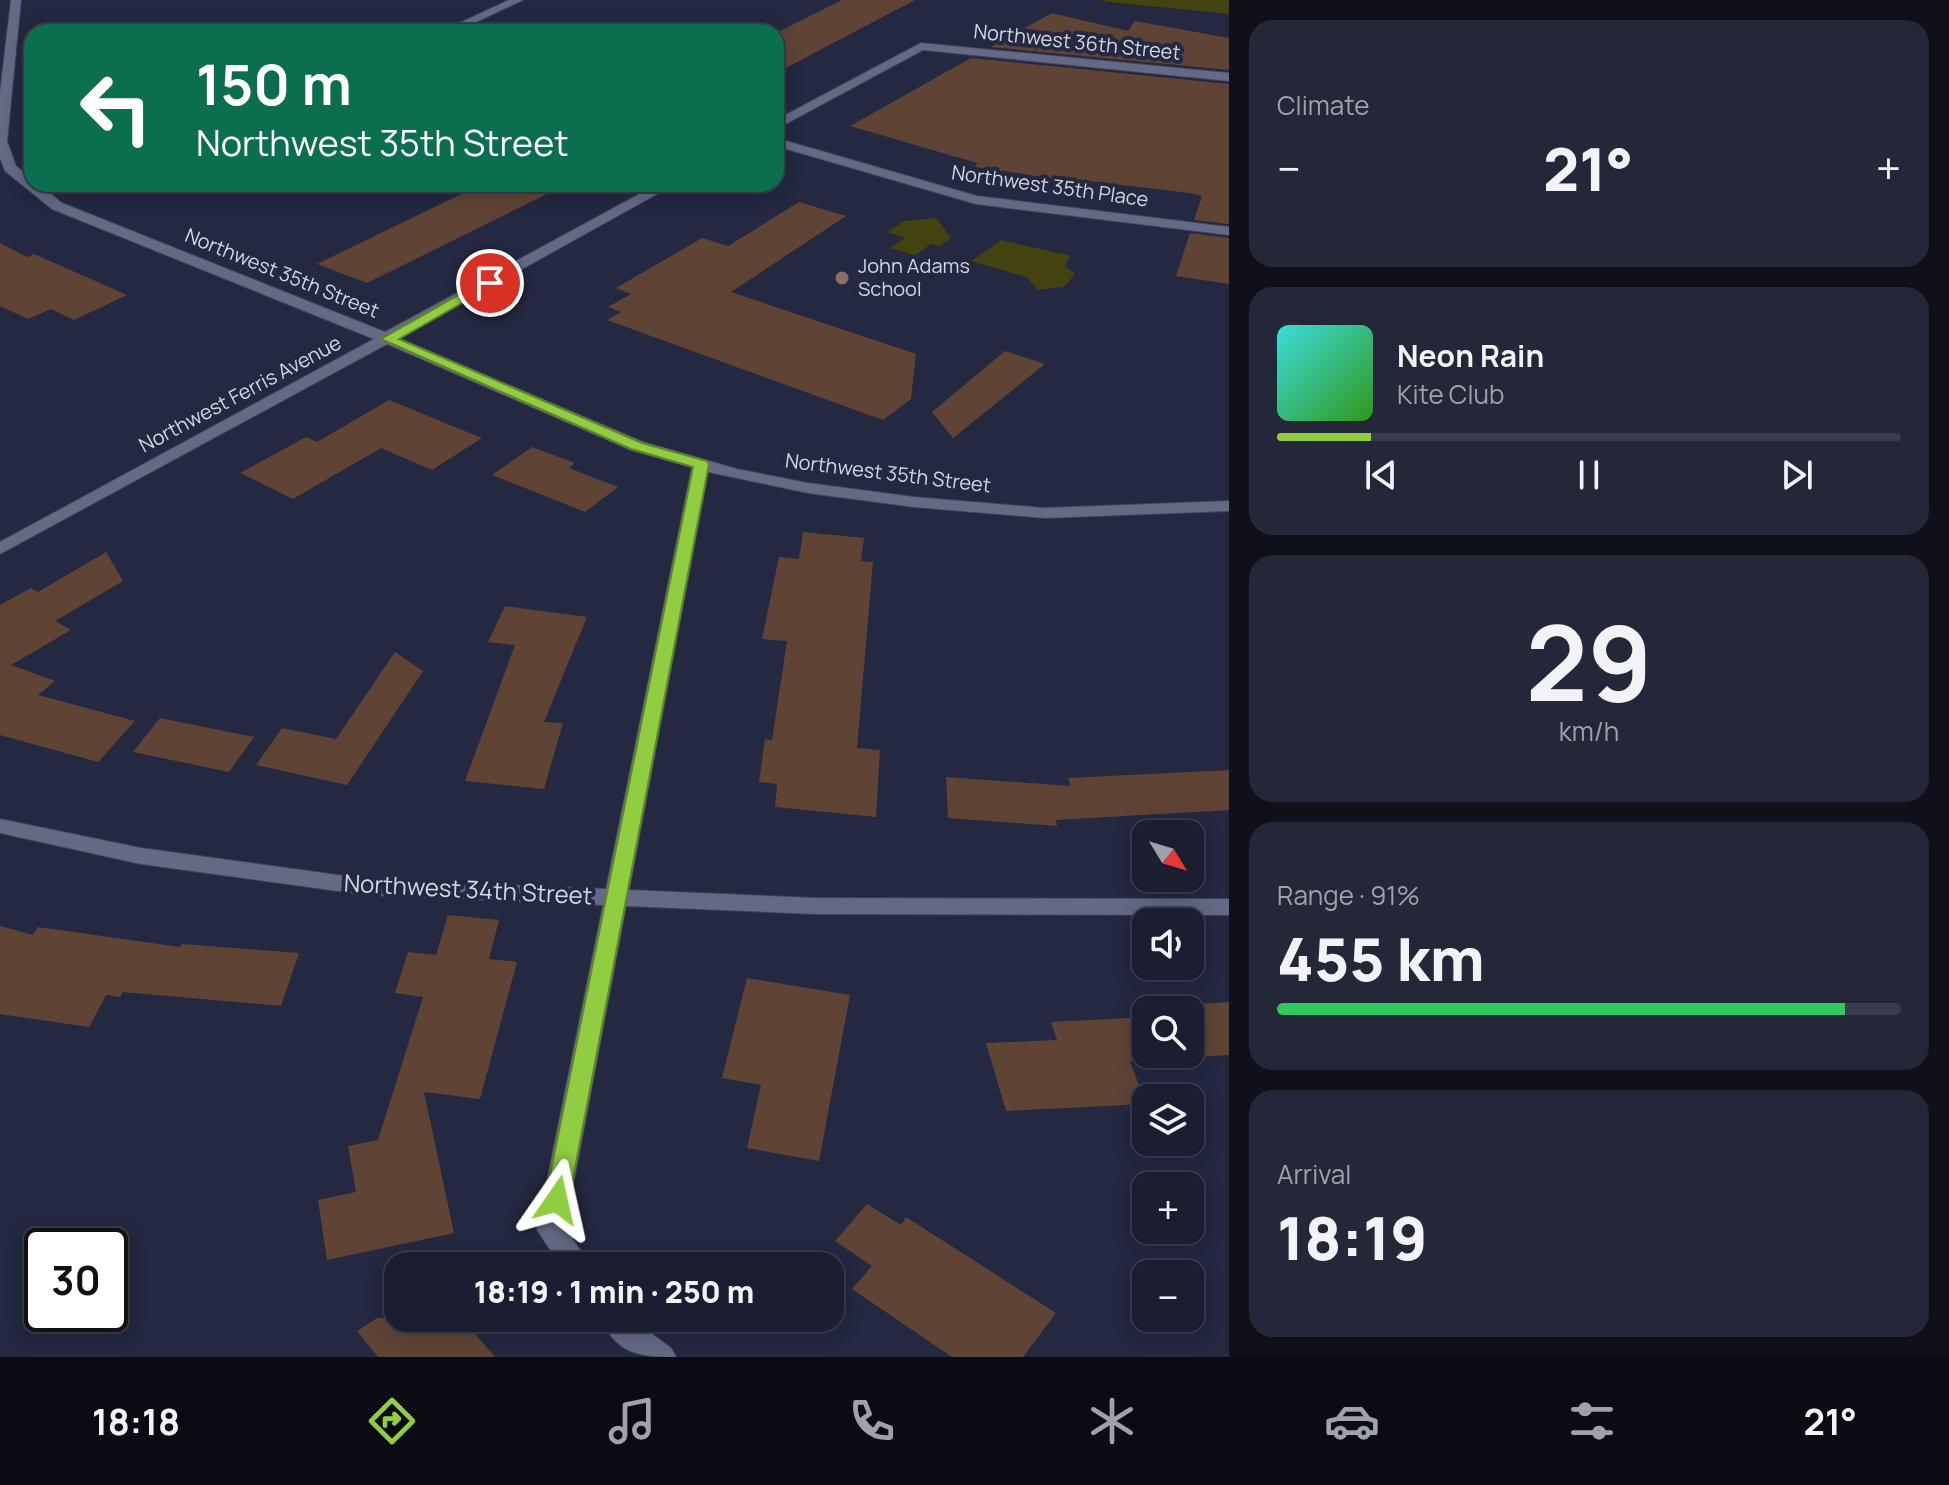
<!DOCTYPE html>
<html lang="en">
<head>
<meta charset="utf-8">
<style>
  body { margin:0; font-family:Manrope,sans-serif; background:#242738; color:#f1f3f6; height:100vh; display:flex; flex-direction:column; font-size:30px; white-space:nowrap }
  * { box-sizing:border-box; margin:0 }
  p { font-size:26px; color:#a0a2ab }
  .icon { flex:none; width:44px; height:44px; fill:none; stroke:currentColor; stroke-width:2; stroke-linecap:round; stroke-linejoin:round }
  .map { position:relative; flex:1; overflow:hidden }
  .details { display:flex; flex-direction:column; gap:20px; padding:20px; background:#0f101a; width:720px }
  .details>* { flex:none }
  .hud { position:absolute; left:24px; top:24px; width:760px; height:168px; border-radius:24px; box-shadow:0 4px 20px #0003,0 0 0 2px #393c4c; background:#0b6e4f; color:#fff; overflow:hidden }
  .needle { width:52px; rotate:128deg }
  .fabs { position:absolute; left:1132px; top:820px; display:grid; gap:16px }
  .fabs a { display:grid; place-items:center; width:72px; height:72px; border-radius:16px; background:#1b1e30; box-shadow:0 4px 20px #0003,0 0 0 2px #393c4c; font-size:40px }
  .speed { position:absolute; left:24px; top:1228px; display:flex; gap:16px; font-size:40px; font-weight:700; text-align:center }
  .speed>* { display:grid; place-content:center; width:104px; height:104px; border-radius:50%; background:#1b1e30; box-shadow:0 4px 20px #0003,0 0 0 2px #393c4c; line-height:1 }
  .speed .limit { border:4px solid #111; border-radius:12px; background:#fff; color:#111 }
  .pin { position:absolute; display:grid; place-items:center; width:68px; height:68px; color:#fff; margin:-34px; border:4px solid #fff; border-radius:50%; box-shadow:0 2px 8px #0007 }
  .me { position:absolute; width:88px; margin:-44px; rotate:11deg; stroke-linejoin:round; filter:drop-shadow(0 0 6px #0008) }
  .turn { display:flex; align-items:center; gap:28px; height:168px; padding:0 40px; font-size:36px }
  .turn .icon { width:104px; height:104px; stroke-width:2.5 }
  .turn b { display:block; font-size:56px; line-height:68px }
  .big { font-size:60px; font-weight:800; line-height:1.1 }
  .details .widget { flex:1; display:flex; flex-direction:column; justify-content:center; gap:12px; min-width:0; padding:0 28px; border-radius:24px; background:#242738 }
  .details .dial { align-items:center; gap:0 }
  .dial b { font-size:104px; line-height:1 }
  .song { display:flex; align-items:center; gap:24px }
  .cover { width:96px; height:96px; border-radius:12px; background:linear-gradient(135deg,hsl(180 70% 55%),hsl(110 70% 35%)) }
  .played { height:8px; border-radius:4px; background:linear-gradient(90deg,#90cd41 15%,#393c4c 15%) }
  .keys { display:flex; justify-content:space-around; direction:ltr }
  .heat { display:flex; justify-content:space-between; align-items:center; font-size:44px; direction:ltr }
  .charge { height:12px; border-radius:6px; background:linear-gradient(90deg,#34c759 91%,#393c4c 0) }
  .trip { position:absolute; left:384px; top:1252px; width:460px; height:80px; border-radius:24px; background:#1b1e30; box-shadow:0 4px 20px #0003,0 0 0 2px #393c4c; font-weight:800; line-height:80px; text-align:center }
  .tab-bar { display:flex; height:128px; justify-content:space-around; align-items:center; background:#0b0c13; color:#a0a2ab }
  .tab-bar .icon { width:56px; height:56px }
  .tab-bar .active { color:#90cd41 }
  .tab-bar b { font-size:36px; color:#f1f3f6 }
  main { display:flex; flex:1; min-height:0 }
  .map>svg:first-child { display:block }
</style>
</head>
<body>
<main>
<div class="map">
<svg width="1229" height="1357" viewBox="0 0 1229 1357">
  <rect width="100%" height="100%" fill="#242840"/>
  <!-- green -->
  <g fill="#42430f">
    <path d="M 1098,0 L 1229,0 L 1229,14 L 1109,2 Z"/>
    <path d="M 936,218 L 951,238 L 939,246 L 931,244 L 915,255 L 890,248 L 905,238 L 887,232 L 904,221 Z"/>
    <path d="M 1001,240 L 1071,256 L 1065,266 L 1075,274 L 1064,287 L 1038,290 L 1026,277 L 971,261 Z"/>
  </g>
  <!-- building -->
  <g fill="#5f4436">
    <path d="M 842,0 L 915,0 L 776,73 L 776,33 Z"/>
    <path d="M 1052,13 L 1128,31 L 1135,21 L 1229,38 L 1229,70 L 991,47 Z"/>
    <path d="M 971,58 L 1229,84 L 1229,224 L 1194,220 L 1202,196 L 1190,193 L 1071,179 L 1070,181 L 975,167 L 977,163 L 850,126 Z"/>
    <path d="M 482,184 L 567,184 L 367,283 L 317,264 Z"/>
    <path d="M 799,202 L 846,216 L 731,292 L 916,354 L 911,399 L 883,420 L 607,320 L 621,312 L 608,307 L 631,294 L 616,288 L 702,238 L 728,246 Z"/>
    <path d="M 1190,233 L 1229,238 L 1229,284 L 1176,276 Z"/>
    <path d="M 0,243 L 27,257 L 34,254 L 127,295 L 74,320 L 51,309 L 28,319 L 0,306 Z"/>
    <path d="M 1005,351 L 1045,364 L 953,438 L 932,412 Z"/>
    <path d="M 389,400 L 482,438 L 432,470 L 381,448 L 293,499 L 240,473 L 306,437 L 317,442 Z"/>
    <path d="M 532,447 L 575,463 L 569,468 L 618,487 L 585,512 L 492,475 Z"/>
    <path d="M 803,532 L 864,538 L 861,561 L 873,562 L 857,748 L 880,750 L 876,817 L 775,807 L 777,784 L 759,782 L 765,739 L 772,740 L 787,641 L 762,639 L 779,557 L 799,559 Z"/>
    <path d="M 106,552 L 123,581 L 55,621 L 71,630 L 11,665 L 55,681 L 38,695 L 135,721 L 98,762 L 0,735 L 0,605 L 31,588 L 38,592 Z"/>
    <path d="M 505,606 L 587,617 L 544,722 L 563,723 L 544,789 L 465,781 L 515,645 L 488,642 Z"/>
    <path d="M 395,652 L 423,671 L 347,785 L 256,765 L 282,728 L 336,739 Z"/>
    <path d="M 160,718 L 254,737 L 229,772 L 133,752 Z"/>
    <path d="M 1229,770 L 1229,810 L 1056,820 L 1057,826 L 948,818 L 946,777 L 1071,786 L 1068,778 Z"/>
    <path d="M 448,915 L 499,920 L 489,959 L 517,962 L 480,1099 L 424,1092 L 454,1233 L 327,1260 L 318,1200 L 356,1192 L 348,1146 L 378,1140 L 423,997 L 395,993 L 408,952 L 436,955 Z"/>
    <path d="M 0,926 L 33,935 L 38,927 L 180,947 L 182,944 L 299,953 L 281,1006 L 123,992 L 120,997 L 106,995 L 89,1027 L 0,1014 Z"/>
    <path d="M 747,978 L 850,995 L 819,1161 L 747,1148 L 761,1085 L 722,1078 Z"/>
    <path d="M 1229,1002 L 1229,1055 L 1130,1061 L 1146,1104 L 1006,1111 L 986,1043 L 1057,1040 L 1051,1022 L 1146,1017 L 1146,1054 L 1190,1054 L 1190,1010 L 1159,1010 L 1157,1006 Z"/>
    <path d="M 867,1204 L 901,1225 L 906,1217 L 1056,1313 L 1023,1357 L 952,1357 L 852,1289 L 872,1266 L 835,1241 Z"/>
    <path d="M 377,1318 L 461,1318 L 495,1357 L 378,1357 L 357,1331 Z"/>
  </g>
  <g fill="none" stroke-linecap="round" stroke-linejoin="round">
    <defs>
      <g id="minor">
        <path d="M 11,0 L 21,0 L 7,141 L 16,166 L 32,179 L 32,184 L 38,184 L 62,203 L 385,332 L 658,184 L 675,184 L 398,338 L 643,442 L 737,469 L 808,483 L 914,497 L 1045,508 L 1229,501 L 1229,511 L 1045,518 L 914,507 L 808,493 L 708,472 L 629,890 L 815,898 L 1229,899 L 1229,915 L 815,914 L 626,906 L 565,1228 L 591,1266 L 561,1266 L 537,1230 L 603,905 L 367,895 L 141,864 L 0,833 L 0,819 L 141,848 L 367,879 L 606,889 L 692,467 L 631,450 L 387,344 L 0,554 L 0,542 L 374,339 L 52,209 L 5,171 L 0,158 L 0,93 Z"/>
        <path d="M 509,0 L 523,0 L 455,32 L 440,32 Z"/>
        <path d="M 921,43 L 1229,73 L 1229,81 L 923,50 L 776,129 L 776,120 Z"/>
        <path d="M 776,138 L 977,196 L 1229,227 L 1229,235 L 976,204 L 776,146 Z"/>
        <path d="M 600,1318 L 630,1318 L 671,1348 L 676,1357 C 639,1357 617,1354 600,1318 Z"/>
      </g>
    </defs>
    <!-- minor casing -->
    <use href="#minor" stroke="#414358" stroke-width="2"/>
    <!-- minor -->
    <use href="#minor" fill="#646a85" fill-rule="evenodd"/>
  </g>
  <!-- route -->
  <path fill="#90cd41" stroke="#5e852a" stroke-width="2" d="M 485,280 L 497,283 L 399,339 L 642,443 L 707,461 L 709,464 L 569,1200 L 566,1207 L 557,1210 L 548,1207 L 545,1200 L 693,467 L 631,449 L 381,339 Z"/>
  <!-- markers -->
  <circle fill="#8d6e63" stroke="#242840" stroke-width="3" cx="842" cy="278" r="8"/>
  <g text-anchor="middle" stroke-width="8" stroke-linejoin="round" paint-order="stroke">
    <!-- far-street labels -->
    <g font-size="20" fill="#d2d6e5" stroke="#242840">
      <text transform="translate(1077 42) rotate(6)" y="7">Northwest 36th Street</text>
      <text transform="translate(1050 186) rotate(8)" y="7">Northwest 35th Place</text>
      <text transform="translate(282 273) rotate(22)" y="7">Northwest 35th Street</text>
      <text transform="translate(240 394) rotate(-28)" y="7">Northwest Ferris Avenue</text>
      <text transform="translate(888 473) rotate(7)" y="7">Northwest 35th Street</text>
    </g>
    <!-- far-poi labels -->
    <g font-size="20" fill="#d2d6e5" stroke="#242840" text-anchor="start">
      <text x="858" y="273">John Adams<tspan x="858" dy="23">School</tspan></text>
    </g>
    <!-- street labels -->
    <g font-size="24" fill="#d2d6e5" stroke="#242840">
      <text transform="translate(468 890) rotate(3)" y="8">Northwest 34th Street</text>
    </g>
  </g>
</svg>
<div class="fabs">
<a><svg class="needle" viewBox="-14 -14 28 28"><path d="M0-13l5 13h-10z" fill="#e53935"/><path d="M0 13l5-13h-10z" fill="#a0a2ab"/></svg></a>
<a><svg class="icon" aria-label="sound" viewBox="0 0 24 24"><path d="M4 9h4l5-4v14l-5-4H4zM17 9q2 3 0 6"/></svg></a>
<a><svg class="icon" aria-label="search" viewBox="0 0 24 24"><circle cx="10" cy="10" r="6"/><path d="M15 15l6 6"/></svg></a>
<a><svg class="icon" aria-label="layers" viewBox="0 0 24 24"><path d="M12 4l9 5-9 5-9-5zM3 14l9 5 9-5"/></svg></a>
<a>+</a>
<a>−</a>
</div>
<div class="speed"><div class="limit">30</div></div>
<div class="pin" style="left:490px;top:283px;background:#d93025"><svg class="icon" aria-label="arrive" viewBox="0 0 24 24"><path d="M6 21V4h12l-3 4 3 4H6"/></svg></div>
<svg class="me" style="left:557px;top:1200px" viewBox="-20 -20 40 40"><path d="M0-17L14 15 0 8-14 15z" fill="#90cd41" stroke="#fff" stroke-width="4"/></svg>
<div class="trip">18:19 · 1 min · 250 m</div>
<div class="hud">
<div class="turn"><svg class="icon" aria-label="left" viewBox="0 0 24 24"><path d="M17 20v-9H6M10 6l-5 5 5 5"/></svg><div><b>150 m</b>Northwest 35th Street</div></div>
</div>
</div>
<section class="details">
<div class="widget"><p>Climate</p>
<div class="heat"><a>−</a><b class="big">21°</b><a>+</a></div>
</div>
<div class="widget">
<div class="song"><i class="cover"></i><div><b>Neon Rain</b><p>Kite Club</p></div></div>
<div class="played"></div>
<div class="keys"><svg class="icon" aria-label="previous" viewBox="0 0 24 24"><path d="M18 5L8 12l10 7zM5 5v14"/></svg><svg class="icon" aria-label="pause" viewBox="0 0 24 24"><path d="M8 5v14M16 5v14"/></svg><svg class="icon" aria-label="next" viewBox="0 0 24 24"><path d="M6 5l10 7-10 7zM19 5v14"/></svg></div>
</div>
<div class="widget dial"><b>29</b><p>km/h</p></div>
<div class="widget"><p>Range · 91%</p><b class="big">455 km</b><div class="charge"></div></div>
<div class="widget"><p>Arrival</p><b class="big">18:19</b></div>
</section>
</main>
<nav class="tab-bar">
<b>18:18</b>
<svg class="icon active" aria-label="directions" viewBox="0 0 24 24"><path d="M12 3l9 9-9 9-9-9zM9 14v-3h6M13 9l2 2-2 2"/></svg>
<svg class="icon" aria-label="music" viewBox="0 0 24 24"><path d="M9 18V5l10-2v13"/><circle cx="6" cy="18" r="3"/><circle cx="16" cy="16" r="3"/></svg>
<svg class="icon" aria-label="phone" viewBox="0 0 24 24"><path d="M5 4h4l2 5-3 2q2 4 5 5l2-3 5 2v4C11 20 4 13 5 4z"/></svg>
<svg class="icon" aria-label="climate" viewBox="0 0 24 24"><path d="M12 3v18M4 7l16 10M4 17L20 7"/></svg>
<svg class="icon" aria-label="car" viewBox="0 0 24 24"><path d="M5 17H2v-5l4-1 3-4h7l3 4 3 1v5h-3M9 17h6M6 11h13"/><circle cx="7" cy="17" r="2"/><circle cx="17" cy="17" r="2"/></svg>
<svg class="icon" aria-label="filters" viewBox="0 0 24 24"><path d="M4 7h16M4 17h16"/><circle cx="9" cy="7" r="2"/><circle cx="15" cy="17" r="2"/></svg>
<b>21°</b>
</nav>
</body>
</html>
